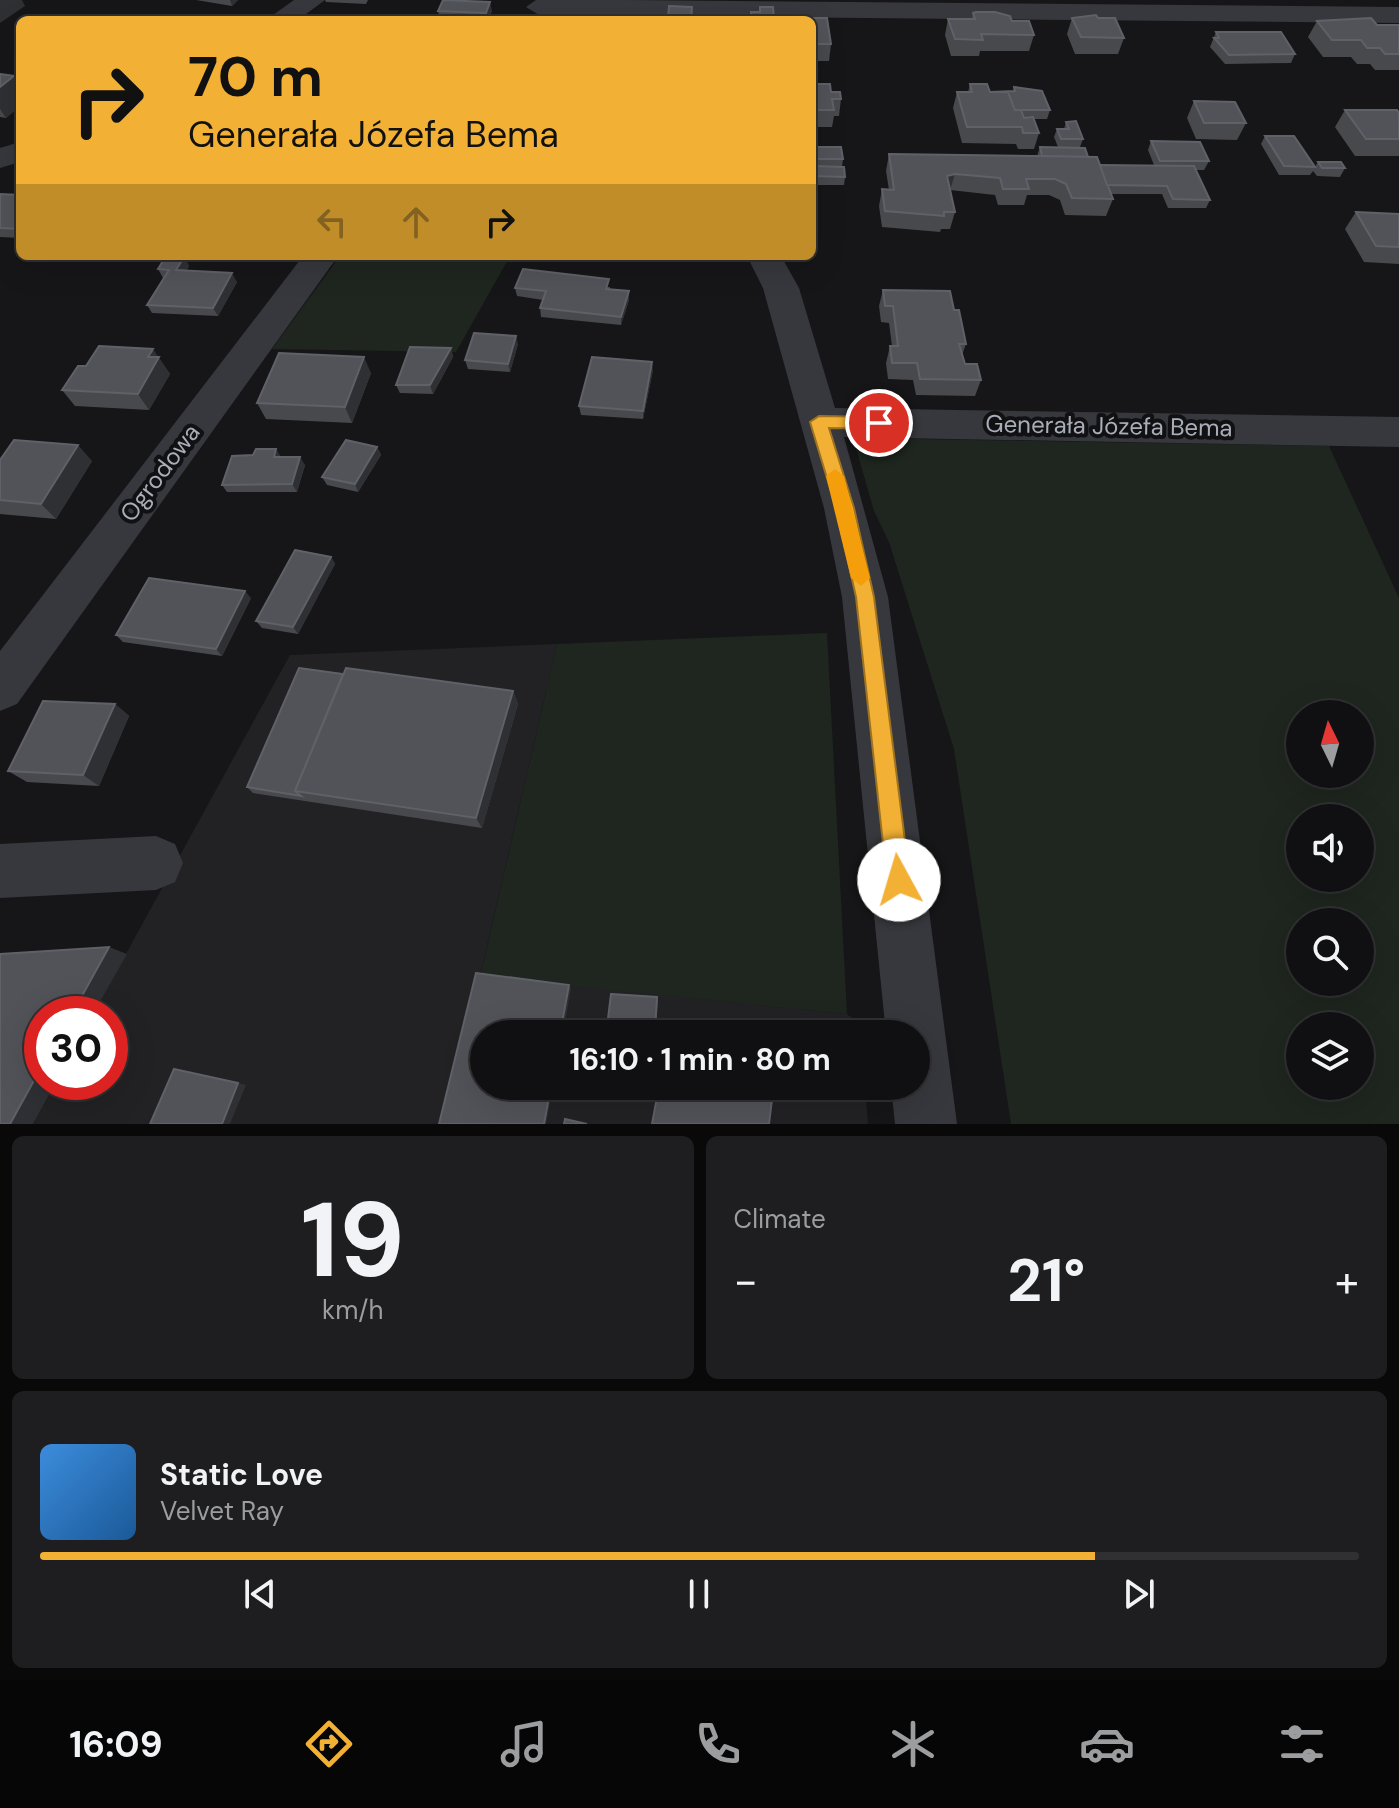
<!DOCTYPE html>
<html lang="en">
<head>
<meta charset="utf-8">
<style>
  body { margin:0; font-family:"DM Sans",sans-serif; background:#1e1e20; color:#f1f3f6; height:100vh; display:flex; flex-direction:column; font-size:30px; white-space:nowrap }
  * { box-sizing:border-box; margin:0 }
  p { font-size:26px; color:#9c9d9f }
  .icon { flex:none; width:44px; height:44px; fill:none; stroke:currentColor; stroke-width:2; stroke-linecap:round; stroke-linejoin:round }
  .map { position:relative; height:1124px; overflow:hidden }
  .side { display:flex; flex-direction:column; gap:12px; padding:12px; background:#09090a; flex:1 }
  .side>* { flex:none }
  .banner { position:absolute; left:16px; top:16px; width:800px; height:244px; border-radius:12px; box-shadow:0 8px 32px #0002,0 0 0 2px #303032; background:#f2b134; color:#111; overflow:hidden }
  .needle { width:52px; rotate:355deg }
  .tools { position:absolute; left:1286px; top:700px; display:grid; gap:16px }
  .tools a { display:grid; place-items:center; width:88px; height:88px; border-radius:50%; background:#101012; box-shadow:0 8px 32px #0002,0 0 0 2px #303032; font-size:40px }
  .speed { position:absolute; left:24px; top:996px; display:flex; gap:16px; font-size:40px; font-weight:700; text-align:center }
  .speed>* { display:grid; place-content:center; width:104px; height:104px; border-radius:50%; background:#101012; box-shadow:0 8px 32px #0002,0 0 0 2px #303032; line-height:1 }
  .speed .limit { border:12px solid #d22; background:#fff; color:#111 }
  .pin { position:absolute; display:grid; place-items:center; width:68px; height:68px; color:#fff; margin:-34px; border:4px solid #fff; border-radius:50%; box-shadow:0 2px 8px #0007 }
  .me { position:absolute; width:88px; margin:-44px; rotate:354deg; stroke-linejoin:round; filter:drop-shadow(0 0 6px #0008) }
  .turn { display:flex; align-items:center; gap:28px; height:168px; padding:0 40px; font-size:36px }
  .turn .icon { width:104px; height:104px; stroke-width:2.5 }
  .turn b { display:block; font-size:56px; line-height:68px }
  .lanes { display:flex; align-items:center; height:76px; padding:0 40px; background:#0003; justify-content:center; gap:40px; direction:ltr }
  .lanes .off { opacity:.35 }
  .big { font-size:60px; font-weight:700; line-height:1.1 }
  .side .card { flex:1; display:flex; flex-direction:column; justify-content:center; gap:12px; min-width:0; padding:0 28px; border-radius:12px; background:#1e1e20 }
  .side .dial { align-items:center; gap:0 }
  .dial b { font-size:104px; line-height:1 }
  .song { display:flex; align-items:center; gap:24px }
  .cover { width:96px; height:96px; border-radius:12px; background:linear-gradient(135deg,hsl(210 70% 55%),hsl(210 70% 35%)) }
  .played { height:8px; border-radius:4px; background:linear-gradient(90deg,#f2b134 80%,#303032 80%) }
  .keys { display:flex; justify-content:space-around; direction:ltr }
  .heat { display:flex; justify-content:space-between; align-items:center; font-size:44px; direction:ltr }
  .side .tiles { flex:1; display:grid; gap:12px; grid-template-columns:1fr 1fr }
  .card:last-child { grid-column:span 2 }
  .trip { position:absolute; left:470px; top:1020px; width:460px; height:80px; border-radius:40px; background:#101012; box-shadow:0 8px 32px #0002,0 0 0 2px #303032; font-weight:700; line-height:80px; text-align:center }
  .tabs { display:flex; height:128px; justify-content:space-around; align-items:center; background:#060607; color:#9c9d9f }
  .tabs .icon { width:56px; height:56px }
  .tabs .current { color:#f2b134 }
  .tabs b { font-size:36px; color:#f1f3f6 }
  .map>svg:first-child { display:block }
</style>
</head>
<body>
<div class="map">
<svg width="1399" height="1124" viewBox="0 0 1399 1124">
  <rect width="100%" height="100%" fill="#161618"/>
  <!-- built -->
  <path fill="#222225" d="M 557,644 L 480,976 L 847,1014 L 857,1022 L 858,1034 L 484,1034 L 484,1086 L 865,1086 L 868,1124 L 33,1124 L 56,1082 L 110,1082 L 110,1014 L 93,1014 L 290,655 Z"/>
  <!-- green -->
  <g fill="#1e261f" fill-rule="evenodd">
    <path d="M 340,256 L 510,256 L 456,352 L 272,349 Z"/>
    <path d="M 853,438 L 1329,446 L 1399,598 L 1399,1124 L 1011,1124 L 954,749 L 889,542 L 874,511 ZM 1300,714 L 1360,714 L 1360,774 L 1300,774 ZM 1300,818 L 1360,818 L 1360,878 L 1300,878 ZM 1300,922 L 1360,922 L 1360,982 L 1300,982 ZM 1300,1026 L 1360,1026 L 1360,1086 L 1300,1086 Z"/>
    <path d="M 827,633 L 847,1014 L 480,977 L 557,644 Z"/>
  </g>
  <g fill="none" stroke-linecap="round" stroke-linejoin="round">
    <!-- minor -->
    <g fill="#37383d" fill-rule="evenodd">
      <path d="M 294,0 L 325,0 L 298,20 L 266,20 Z"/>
      <path d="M 628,0 L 1399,7 L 1399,23 L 539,15 L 526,7 L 536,0 Z"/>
      <path d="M 20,142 L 20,162 L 0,168 L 0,148 Z"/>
      <path d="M 303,256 L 338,256 L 17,704 L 0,711 L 0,651 Z"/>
      <path d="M 747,256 L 781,256 L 799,288 L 835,408 L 1399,417 L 1399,447 L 844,437 L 888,597 L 957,1124 L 895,1124 L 891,1086 L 916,1086 L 916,1034 L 886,1034 L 842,597 L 824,508 L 763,288 Z"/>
      <path d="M 156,836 L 175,844 L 183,863 L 175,882 L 156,890 L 0,898 L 0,844 Z"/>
    </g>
  </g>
  <!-- wall -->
  <g fill="#47494d">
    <path d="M 196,0 L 238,0 L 232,6 Z"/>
    <path d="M 325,0 L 368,0 L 366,4 L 326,2 Z"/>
    <path d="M 438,11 L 492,11 L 488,20 L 440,20 Z"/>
    <path d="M 973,13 L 1012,21 L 1034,35 L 1029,51 L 980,51 L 979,56 L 951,56 L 945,35 L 948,19 L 972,19 Z"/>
    <path d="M 1072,18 L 1098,18 L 1124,38 L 1118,54 L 1075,54 L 1067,34 Z"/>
    <path d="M 812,20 L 831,44 L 829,61 L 812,61 Z"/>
    <path d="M 1317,21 L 1377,25 L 1399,25 L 1399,70 L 1375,70 L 1370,64 L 1357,64 L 1351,57 L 1323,57 L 1308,37 Z"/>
    <path d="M 1216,32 L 1295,54 L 1291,63 L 1225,64 L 1210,47 Z"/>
    <path d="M 812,62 L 817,70 L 816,79 L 812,79 Z"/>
    <path d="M 0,74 L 14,76 L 20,85 L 20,106 L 6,118 L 0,117 Z"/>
    <path d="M 812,84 L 831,92 L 841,99 L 839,116 L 834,116 L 832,127 L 812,127 Z"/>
    <path d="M 970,84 L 990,92 L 1013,91 L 1014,87 L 1050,110 L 1047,119 L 1034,119 L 1039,133 L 1034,149 L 1018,149 L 1016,144 L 962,143 L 953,108 L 957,92 L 968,92 Z"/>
    <path d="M 1194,101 L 1246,123 L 1237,140 L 1196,139 L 1187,118 Z"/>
    <path d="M 1345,110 L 1399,113 L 1399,156 L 1355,156 L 1335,127 Z"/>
    <path d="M 1066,122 L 1083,139 L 1080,147 L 1088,157 L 1100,165 L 1154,165 L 1148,150 L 1151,141 L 1209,161 L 1204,170 L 1196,170 L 1210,200 L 1206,208 L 1168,208 L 1162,194 L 1111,194 L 1113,199 L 1106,216 L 1065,215 L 1060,200 L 1049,195 L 1027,195 L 1024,205 L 998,205 L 995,195 L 950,190 L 955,212 L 950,229 L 941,229 L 940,232 L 882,227 L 879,206 L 882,189 L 889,190 L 886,171 L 889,154 L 1037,156 L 1040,147 L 1058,147 L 1054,137 L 1057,129 L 1064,129 Z"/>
    <path d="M 1265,136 L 1315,167 L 1318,162 L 1345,168 L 1340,177 L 1317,176 L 1313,171 L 1310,175 L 1279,175 L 1261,144 Z"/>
    <path d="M 812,147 L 843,159 L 842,167 L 845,177 L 844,185 L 813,185 L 814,168 L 812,168 Z"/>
    <path d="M 0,194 L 20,195 L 20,238 L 0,237 Z"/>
    <path d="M 1356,212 L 1399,214 L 1399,264 L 1364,262 L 1345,229 Z"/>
    <path d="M 184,257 L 189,266 L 186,271 L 237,282 L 218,316 L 152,313 L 147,305 L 163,278 L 158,269 Z"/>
    <path d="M 610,287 L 610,289 L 629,300 L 621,325 L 541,317 L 540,308 L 543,300 L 517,296 L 515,288 Z"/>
    <path d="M 883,290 L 954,310 L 966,344 L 962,355 L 965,364 L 981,380 L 975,396 L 916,395 L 913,380 L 888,379 L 886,363 L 890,346 L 892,346 L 889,323 L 881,322 L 879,306 Z"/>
    <path d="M 518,344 L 510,372 L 468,369 L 465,360 Z"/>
    <path d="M 451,348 L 453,357 L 433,394 L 400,393 L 396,385 Z"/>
    <path d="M 158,357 L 170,374 L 149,410 L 75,406 L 62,390 L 86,366 Z"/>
    <path d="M 653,370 L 643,419 L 581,415 L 579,406 Z"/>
    <path d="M 371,373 L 352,423 L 266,419 L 257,403 Z"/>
    <path d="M 377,447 L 381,455 L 358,492 L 327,485 L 322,477 Z"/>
    <path d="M 281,457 L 305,465 L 297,492 L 227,492 L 222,485 Z"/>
    <path d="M 0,460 L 92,461 L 56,519 L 0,514 Z"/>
    <path d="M 331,557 L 335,564 L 298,634 L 262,628 L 256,621 Z"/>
    <path d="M 251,598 L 222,656 L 123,642 L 116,635 Z"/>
    <path d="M 343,674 L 513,691 L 518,704 L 482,828 L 253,793 L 247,787 Z"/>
    <path d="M 115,704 L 129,716 L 99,786 L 27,782 L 8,771 Z"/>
    <path d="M 658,1000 L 655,1033 L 608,1030 L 607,1027 Z"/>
  </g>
  <!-- shaded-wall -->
  <g fill="#2f3033">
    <path d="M 0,0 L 22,0 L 25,6 L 0,23 Z"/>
    <path d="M 230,0 L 238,0 L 232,6 Z"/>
    <path d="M 490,2 L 492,11 L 487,20 L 486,13 Z"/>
    <path d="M 14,76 L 20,85 L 20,106 L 6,118 L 0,109 L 0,87 Z"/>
    <path d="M 955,174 L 950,190 L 943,193 L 947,176 Z"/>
    <path d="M 184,257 L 189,266 L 181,279 L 176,270 Z"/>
    <path d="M 232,273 L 237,282 L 218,316 L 213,308 Z"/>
    <path d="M 629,291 L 629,300 L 621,325 L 621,317 Z"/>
    <path d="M 516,336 L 518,344 L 510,372 L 508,364 Z"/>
    <path d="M 451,348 L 453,357 L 433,394 L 430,385 Z"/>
    <path d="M 153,349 L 170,374 L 149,410 L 138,394 L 148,357 Z"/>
    <path d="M 364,357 L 371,373 L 352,423 L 345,407 Z"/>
    <path d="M 652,362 L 653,370 L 643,419 L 643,411 Z"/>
    <path d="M 78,445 L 92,461 L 56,519 L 41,504 Z"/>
    <path d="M 377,447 L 381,455 L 358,492 L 355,484 Z"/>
    <path d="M 276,449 L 281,457 L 274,457 Z"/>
    <path d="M 300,457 L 305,465 L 297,492 L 292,484 Z"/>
    <path d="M 331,557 L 335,564 L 298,634 L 293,627 Z"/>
    <path d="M 245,591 L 251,598 L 222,656 L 216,649 Z"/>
    <path d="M 513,691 L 518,704 L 482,828 L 476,818 Z"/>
    <path d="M 115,704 L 129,716 L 99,786 L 83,775 Z"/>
    <path d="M 109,947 L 127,954 L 93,1014 L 72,1014 Z"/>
    <path d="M 569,985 L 571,989 L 563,1034 L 560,1034 Z"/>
    <path d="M 42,1066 L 42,1082 L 56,1082 L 33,1124 L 10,1124 Z"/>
    <path d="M 238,1083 L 246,1085 L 230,1124 L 222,1124 Z"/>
    <path d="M 551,1086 L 553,1086 L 546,1124 L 544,1124 Z"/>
  </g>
  <!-- building -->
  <g fill="#525359" stroke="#5f6168" stroke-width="2">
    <path d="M 443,0 L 490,2 L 486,13 L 438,11 Z"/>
    <path d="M 669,6 L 692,7 L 691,20 L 668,19 Z"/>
    <path d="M 760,7 L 773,7 L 774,20 L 725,20 L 725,16 L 751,17 L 751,12 L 760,12 Z"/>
    <path d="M 976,12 L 995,12 L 1010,16 L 1012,21 L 1029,21 L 1034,35 L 981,34 L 983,40 L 955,39 L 948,19 L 975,19 L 973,13 Z"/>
    <path d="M 1096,15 L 1098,18 L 1115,18 L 1124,38 L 1081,37 L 1072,18 Z"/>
    <path d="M 285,18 L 340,20 L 283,20 Z"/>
    <path d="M 778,18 L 827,18 L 831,44 L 812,44 L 812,20 L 779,20 Z"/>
    <path d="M 1371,18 L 1377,25 L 1399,25 L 1399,54 L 1385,54 L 1380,48 L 1367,48 L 1361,40 L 1332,40 L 1317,21 Z"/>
    <path d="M 1216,32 L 1281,32 L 1295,54 L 1229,55 L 1214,38 L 1219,38 Z"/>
    <path d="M 812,62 L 814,62 L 817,70 L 812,70 Z"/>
    <path d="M 0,74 L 14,76 L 0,87 Z"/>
    <path d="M 812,84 L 830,84 L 831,92 L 840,92 L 841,99 L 832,99 L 834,110 L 812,110 Z"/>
    <path d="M 970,84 L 987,84 L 990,92 L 1008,92 L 1015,110 L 1021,110 L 1024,118 L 1033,117 L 1039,133 L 1023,133 L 1022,127 L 967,127 L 957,92 L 972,92 Z"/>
    <path d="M 1014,87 L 1042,91 L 1050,110 L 1015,110 L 1008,92 L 990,92 L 1015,91 Z"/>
    <path d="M 1194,101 L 1235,102 L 1246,123 L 1204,123 Z"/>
    <path d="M 1345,110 L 1397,110 L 1399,113 L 1399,139 L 1366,139 Z"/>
    <path d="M 1076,121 L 1083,139 L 1061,139 L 1057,129 L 1069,129 L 1066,122 Z"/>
    <path d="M 1265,136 L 1294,136 L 1315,167 L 1284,166 Z"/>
    <path d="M 1151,141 L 1200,142 L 1209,161 L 1160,161 Z"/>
    <path d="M 812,147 L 841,147 L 843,159 L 812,159 Z"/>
    <path d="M 1040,147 L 1085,148 L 1088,157 L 1042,156 Z"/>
    <path d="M 889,154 L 1097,157 L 1113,199 L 1072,198 L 1066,184 L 1055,179 L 1026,179 L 1029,189 L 1003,189 L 1000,178 L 955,174 L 947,176 L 955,212 L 944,212 L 944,216 L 885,211 L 882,189 L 894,190 Z"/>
    <path d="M 1318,162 L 1341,162 L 1345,168 L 1322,168 Z"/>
    <path d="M 1100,165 L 1194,166 L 1210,200 L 1173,199 L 1167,186 L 1107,185 Z"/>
    <path d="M 814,166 L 844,167 L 845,177 L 814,176 Z"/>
    <path d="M 0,194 L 20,195 L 20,229 L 0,228 Z"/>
    <path d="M 1356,212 L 1399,214 L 1399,247 L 1376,246 Z"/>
    <path d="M 166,256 L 184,257 L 176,270 L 232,273 L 213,308 L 147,305 L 169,270 L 158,269 Z"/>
    <path d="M 523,269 L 609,279 L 606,289 L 629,291 L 621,317 L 540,308 L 546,291 L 515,288 Z"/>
    <path d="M 883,290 L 950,291 L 954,310 L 959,310 L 966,344 L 959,344 L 965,364 L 977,364 L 981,380 L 920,379 L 917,363 L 892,363 L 890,346 L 898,346 L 893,306 L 885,306 Z"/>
    <path d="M 474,333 L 516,336 L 508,364 L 465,360 Z"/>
    <path d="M 99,346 L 153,349 L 148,357 L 159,357 L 138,394 L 62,390 L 78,366 L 86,366 Z"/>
    <path d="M 410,347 L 451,348 L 430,385 L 396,385 Z"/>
    <path d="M 279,353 L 364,357 L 345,407 L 257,403 Z"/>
    <path d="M 592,357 L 652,362 L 643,411 L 579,406 Z"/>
    <path d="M 14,440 L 78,445 L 41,504 L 0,500 L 0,460 Z"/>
    <path d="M 346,440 L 377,447 L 355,484 L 322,477 Z"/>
    <path d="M 256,449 L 276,449 L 274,457 L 300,457 L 292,484 L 222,485 L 232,456 L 253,455 Z"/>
    <path d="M 295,550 L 331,557 L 293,627 L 256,621 Z"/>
    <path d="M 149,578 L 245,591 L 216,649 L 116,635 Z"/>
    <path d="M 299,668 L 343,674 L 295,791 L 301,796 L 247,787 Z"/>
    <path d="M 346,668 L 513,691 L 476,818 L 295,791 Z"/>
    <path d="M 43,701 L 115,704 L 83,775 L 8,771 Z"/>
    <path d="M 109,947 L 72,1014 L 42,1014 L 42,1066 L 10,1124 L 0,1124 L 0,954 Z"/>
    <path d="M 476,973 L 569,985 L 560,1034 L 484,1034 L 484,1086 L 551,1086 L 544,1124 L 439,1124 Z"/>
    <path d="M 611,994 L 657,997 L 655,1031 L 607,1027 Z"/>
    <path d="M 174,1069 L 238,1083 L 222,1124 L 150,1124 Z"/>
    <path d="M 659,1086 L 750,1086 L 773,1091 L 769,1124 L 652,1124 Z"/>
    <path d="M 565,1119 L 587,1124 L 564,1124 Z"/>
  </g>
  <!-- route -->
  <path fill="#f2b134" stroke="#9d7322" stroke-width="2" d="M 819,416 L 879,417 L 887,423 L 879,429 L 829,428 L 854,508 L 874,597 L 910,880 L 907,888 L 899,891 L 891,888 L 887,880 L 856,597 L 836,508 L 810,422 Z"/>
  <!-- slow -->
  <path fill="#f59e0b" d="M 835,469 L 844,476 L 870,578 L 861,586 L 851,578 L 826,476 Z"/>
  <g text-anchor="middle" stroke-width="8" stroke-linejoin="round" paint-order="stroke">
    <!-- street labels -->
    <g font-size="24" fill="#a8adb8" stroke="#111113">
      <text transform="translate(1109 426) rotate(1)" y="8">Generała Józefa Bema</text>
      <text transform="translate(160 473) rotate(-53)" y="8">Ogrodowa</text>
    </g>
  </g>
</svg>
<div class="tools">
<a><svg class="needle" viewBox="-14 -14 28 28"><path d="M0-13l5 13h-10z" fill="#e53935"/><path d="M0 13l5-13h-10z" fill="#9c9d9f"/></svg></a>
<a><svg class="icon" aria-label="sound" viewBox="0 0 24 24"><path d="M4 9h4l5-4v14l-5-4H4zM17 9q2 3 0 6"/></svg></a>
<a><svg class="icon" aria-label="search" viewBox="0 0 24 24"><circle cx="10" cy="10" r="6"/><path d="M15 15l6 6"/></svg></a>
<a><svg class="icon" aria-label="layers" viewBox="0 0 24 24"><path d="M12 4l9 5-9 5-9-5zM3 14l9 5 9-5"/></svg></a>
</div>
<div class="speed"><div class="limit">30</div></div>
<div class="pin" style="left:879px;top:423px;background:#d93025"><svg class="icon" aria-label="arrive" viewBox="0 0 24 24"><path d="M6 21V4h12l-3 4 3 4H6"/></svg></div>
<svg class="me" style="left:899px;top:880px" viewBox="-20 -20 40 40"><circle r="19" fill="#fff"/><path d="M0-13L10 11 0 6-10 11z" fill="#f2b134"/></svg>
<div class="trip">16:10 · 1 min · 80 m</div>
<div class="banner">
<div class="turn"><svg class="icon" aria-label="right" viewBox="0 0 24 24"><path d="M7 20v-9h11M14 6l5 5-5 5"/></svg><div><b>70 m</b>Generała Józefa Bema</div></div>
<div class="lanes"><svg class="icon off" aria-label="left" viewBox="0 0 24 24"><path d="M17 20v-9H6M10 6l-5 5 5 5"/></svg><svg class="icon off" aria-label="ahead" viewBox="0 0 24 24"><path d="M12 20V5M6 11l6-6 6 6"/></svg><svg class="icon" aria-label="right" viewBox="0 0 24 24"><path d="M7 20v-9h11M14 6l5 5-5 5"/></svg></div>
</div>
</div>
<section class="side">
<div class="tiles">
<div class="card dial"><b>19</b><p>km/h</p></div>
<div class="card"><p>Climate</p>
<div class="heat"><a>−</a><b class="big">21°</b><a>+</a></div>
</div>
<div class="card">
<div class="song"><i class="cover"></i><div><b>Static Love</b><p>Velvet Ray</p></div></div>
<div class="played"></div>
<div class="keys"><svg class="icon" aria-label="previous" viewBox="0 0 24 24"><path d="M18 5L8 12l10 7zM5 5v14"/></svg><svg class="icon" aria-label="pause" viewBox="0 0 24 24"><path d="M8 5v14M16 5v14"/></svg><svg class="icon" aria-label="next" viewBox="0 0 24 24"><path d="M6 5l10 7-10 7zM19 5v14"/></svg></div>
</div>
</div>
</section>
<nav class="tabs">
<b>16:09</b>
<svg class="icon current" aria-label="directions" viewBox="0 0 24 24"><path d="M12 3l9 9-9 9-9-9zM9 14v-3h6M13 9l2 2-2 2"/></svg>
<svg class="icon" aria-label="music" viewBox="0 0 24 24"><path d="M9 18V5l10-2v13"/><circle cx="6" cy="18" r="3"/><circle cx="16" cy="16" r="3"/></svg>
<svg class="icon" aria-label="phone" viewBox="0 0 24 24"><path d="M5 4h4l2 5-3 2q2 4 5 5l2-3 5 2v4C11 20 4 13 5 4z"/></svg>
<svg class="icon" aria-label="climate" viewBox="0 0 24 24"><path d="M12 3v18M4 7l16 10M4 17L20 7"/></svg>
<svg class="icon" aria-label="car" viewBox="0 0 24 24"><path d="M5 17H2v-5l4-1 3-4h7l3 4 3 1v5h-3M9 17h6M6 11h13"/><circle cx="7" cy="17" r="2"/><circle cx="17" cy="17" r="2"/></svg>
<svg class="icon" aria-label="filters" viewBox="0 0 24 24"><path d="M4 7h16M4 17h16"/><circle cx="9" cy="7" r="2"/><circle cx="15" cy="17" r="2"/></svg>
</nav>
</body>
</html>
